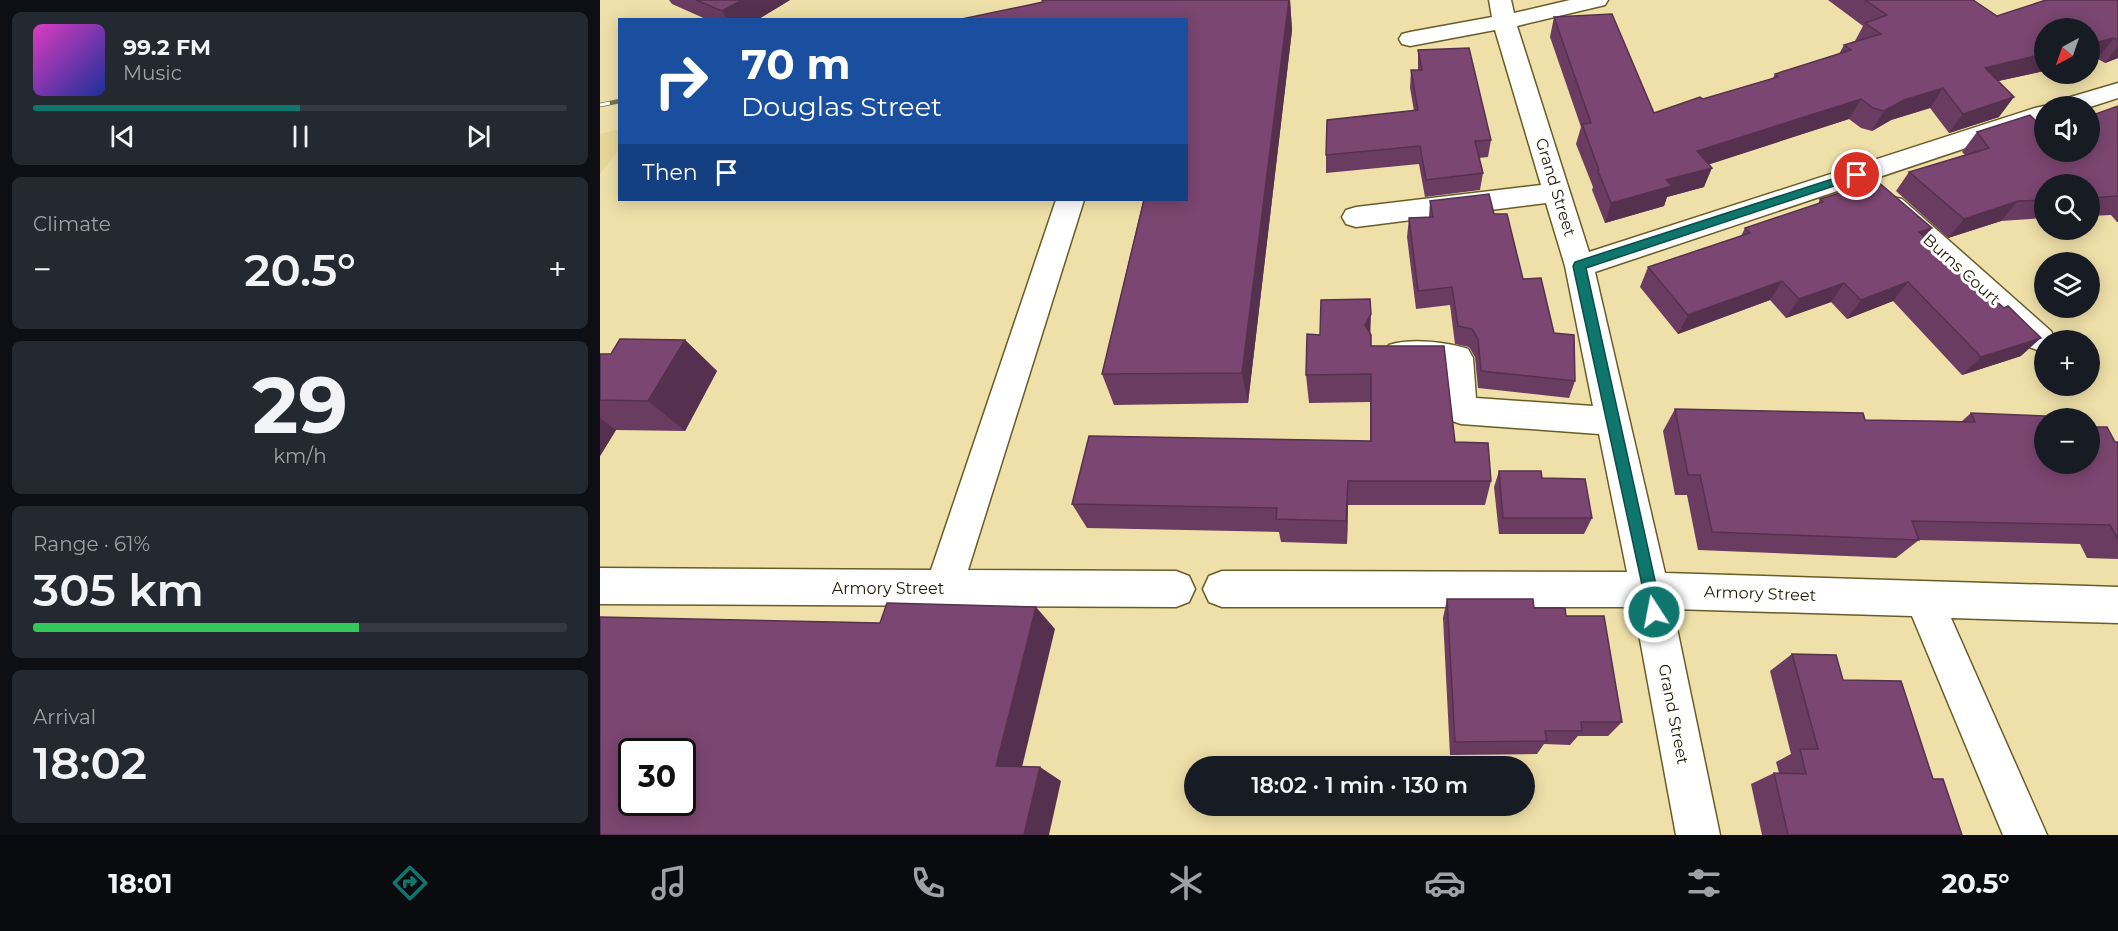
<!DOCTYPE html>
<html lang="en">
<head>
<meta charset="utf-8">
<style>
  body { margin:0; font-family:Montserrat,sans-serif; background:#242831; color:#f1f3f6; height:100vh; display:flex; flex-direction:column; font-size:22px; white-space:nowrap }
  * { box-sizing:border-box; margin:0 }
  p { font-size:20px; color:#9ea1a6 }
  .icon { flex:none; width:33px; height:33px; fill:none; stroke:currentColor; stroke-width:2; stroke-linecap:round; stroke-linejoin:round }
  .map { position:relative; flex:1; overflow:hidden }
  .panel { display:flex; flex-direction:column; gap:12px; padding:12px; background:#0d0f14; width:600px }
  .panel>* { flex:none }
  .hud { position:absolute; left:18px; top:18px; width:570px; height:183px; border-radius:0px; box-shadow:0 3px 15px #0003; background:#1a4fa0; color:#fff; overflow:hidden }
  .needle { width:39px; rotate:220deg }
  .controls { position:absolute; left:1434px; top:18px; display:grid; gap:12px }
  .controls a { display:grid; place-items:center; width:66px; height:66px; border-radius:50%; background:#171b24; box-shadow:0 3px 15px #0003; font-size:30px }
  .speed { position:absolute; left:18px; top:738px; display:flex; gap:12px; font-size:30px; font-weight:700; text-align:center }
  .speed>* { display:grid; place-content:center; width:78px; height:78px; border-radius:50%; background:#171b24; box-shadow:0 3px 15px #0003; line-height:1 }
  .speed .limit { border:3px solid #111; border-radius:9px; background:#fff; color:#111 }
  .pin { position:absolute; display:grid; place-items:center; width:51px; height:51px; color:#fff; margin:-26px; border:3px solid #fff; border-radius:50%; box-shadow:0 2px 6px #0007 }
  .me { position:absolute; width:66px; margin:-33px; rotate:349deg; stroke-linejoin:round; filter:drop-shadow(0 0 4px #0008) }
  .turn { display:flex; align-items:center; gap:21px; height:126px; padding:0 24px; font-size:27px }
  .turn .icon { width:78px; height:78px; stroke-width:2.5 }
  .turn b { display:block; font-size:42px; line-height:51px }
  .then { display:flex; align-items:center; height:57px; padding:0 24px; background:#0003; gap:12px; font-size:22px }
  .big { font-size:45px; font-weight:600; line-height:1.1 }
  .panel .card { flex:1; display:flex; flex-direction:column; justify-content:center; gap:9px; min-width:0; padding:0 21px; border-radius:9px; background:#242831 }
  .panel .dial { align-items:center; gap:0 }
  .dial b { font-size:78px; line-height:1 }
  .song { display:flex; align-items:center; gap:18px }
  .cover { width:72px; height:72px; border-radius:9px; background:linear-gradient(135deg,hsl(310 70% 55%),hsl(230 70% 35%)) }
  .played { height:6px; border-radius:3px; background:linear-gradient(90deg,#0f766e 50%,#363941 50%) }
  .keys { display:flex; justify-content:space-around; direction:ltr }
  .heat { display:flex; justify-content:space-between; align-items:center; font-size:33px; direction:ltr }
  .charge { height:9px; border-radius:4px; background:linear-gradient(90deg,#34c759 61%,#363941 0) }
  .trip { position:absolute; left:584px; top:756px; width:351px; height:60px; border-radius:30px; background:#171b24; box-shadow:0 3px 15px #0003; font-weight:600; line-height:60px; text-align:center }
  .dock { display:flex; height:96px; justify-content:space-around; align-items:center; background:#090b0e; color:#9ea1a6 }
  .dock .icon { width:42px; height:42px }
  .dock .selected { color:#0f766e }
  .dock b { font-size:27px; color:#f1f3f6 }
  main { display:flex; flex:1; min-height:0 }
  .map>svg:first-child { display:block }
</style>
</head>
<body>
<main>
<section class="panel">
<div class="card">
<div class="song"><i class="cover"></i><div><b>99.2 FM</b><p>Music</p></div></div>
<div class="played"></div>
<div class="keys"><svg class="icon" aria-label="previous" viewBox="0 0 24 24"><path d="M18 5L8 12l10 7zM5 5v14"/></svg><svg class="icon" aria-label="pause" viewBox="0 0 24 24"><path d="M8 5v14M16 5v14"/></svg><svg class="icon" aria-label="next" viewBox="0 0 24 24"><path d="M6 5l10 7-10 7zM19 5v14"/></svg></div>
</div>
<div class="card"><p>Climate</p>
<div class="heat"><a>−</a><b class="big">20.5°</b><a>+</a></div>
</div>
<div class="card dial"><b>29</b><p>km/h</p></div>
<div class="card"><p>Range · 61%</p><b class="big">305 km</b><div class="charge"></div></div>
<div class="card"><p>Arrival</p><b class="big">18:02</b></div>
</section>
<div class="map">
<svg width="1518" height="835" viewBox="0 0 1518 835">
  <rect width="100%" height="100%" fill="#efe0a9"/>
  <!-- built -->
  <path fill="#e9d798" d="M 19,129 L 19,150 L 0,174 L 0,134 Z"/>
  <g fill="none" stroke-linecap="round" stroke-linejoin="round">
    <defs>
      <g id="minor">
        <path d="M 889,0 L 911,0 L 914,13 L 970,0 L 1008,0 L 1005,5 L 917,26 L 989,252 L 1435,108 L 1444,106 L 1445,106 L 1444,122 L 995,272 L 1065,573 L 1518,587 L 1518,623 L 1351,618 L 1447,835 L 1403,835 L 1312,616 L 1073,609 L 1120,835 L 1076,835 L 1034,607 L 622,607 L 609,602 L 603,589 L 609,576 L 622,571 L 1027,572 L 999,434 L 861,424 L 849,420 L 845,410 L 842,369 L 800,366 L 789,363 L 784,354 L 789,345 C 811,338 846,342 868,349 L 873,358 L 876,398 L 993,406 L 965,266 L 946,203 L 756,227 L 746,224 L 742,217 L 746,210 L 756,207 L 941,185 L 895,30 L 810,46 L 802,44 L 799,39 L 802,34 L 810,32 L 892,17 Z"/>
        <path d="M 1518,83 L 1518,98 L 1490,107 L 1454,106 L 1457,101 Z"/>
        <path d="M 1292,197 L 1302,199 L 1451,331 L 1455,340 L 1444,340 L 1444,350 L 1440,351 L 1429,347 L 1282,213 L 1278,206 L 1282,199 Z"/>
        <path d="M 456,200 L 484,200 L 368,570 L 576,571 L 589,576 L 595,589 L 589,602 L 576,607 L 0,604 L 0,568 L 331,570 Z"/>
      </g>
    </defs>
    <!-- minor casing -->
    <use href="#minor" stroke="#6a5c28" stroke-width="3"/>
    <!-- minor -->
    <use href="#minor" fill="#fff" fill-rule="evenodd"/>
    <defs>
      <path id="rail" d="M 0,105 L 20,101"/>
    </defs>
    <!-- rail casing -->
    <use href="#rail" stroke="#7d734f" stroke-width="4.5"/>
    <!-- rail -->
    <use href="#rail" stroke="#fff" stroke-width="3" stroke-dasharray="10" stroke-linecap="butt"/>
  </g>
  <!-- wall -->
  <g fill="#6a3c61">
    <path d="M 69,0 L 190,0 L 157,20 L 108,20 L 72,4 Z"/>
    <path d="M 442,0 L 690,0 L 692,30 L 648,403 L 514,405 L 502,374 L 586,20 Z"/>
    <path d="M 1228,0 L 1373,0 L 1397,16 L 1518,0 L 1518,58 L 1505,63 L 1444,28 L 1444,71 L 1398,81 L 1399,117 L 1349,133 L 1330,108 L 1291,120 L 1272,131 L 1261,128 L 1249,119 L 1109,164 L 1104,187 L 1067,197 L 1064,206 L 1005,223 L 992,190 L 993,187 L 976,144 L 981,127 L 950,37 L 954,17 L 1054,113 L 1103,99 L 1173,78 L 1175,74 L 1239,54 L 1244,45 L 1255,41 L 1263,26 Z"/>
    <path d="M 818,50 L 891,140 L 888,157 L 879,158 L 883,173 L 880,190 L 825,197 L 819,164 L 726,173 L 726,155 L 814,111 L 810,88 L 811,70 L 818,70 Z"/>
    <path d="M 1518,106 L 1518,222 L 1517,222 L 1511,215 L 1490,216 L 1490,184 L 1444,184 L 1444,218 L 1401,221 L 1348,238 L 1296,191 L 1309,172 L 1365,155 L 1362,152 L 1377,132 L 1444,152 Z"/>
    <path d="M 1220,199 L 1332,228 L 1325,238 L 1421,356 L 1362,375 L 1293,301 L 1247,319 L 1231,302 L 1186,318 L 1170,300 L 1078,334 L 1040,287 L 1048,267 L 1141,236 L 1145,228 L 1218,204 Z"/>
    <path d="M 830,201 L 894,214 L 923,279 L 954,333 L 975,381 L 969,398 L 878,388 L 875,357 L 869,347 L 855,344 L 850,305 L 816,309 L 807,237 L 809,218 L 829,217 Z"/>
    <path d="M 770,334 L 771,346 L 855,442 L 891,481 L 885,505 L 748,505 L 747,544 L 681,542 L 679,532 L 487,528 L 472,504 L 770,441 L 770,402 L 709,403 L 706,375 Z"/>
    <path d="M 85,340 L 117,371 L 85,431 L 16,430 L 0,456 L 0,354 L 11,354 Z"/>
    <path d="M 1075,409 L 1265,420 L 1362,421 L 1371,413 L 1444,418 L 1515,442 L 1518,442 L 1518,559 L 1487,558 L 1480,544 L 1319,540 L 1296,558 L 1098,550 L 1087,495 L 1075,495 L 1063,431 Z"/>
    <path d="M 899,471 L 942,478 L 992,518 L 984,534 L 899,534 L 894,487 Z"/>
    <path d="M 847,599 L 934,608 L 966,616 L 1022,722 L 1008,736 L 978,736 L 970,745 L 944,744 L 937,754 L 850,755 L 843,618 Z"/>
    <path d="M 1192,654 L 1243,680 L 1333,779 L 1362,835 L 1162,835 L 1151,784 L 1174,773 L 1179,773 L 1176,762 L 1191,754 L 1170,671 Z"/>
  </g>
  <!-- shaded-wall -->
  <g fill="#56314f">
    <path d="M 142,0 L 190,0 L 157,20 L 128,20 L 122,11 Z"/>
    <path d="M 689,0 L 690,0 L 692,30 L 648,403 L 642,373 Z"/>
    <path d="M 1514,38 L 1498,58 L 1490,60 L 1490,44 Z"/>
    <path d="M 1518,46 L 1518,58 L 1505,63 Z"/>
    <path d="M 1444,54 L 1444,71 L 1371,87 L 1385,68 Z"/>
    <path d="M 1343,88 L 1330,108 L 1291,120 L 1272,131 L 1284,111 L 1304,100 Z"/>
    <path d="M 1414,97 L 1399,117 L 1349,133 L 1363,114 Z"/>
    <path d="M 1261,99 L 1249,119 L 1089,171 L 1097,151 Z"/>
    <path d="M 1112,168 L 1104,187 L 1067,197 L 1064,206 L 1005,223 L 1011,203 L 1066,180 Z"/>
    <path d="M 1418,201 L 1401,221 L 1348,238 L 1364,219 Z"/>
    <path d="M 1332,228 L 1317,248 L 1319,232 Z"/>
    <path d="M 1182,281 L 1170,300 L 1078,334 L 1088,315 Z"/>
    <path d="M 1308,282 L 1293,301 L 1247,319 L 1261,300 Z"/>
    <path d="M 1244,283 L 1231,302 L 1186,318 L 1199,299 Z"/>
    <path d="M 771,314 L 770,343 L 765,325 Z"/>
    <path d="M 1441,338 L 1421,356 L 1362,375 L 1381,357 Z"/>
    <path d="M 85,340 L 117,371 L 85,431 L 48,401 Z"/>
    <path d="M 0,418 L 16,430 L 0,456 Z"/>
    <path d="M 748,481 L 748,505 L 747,544 L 746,521 Z"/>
    <path d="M 436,607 L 455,629 L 419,780 L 396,766 Z"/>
    <path d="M 440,767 L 461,781 L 449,835 L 424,835 Z"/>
  </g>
  <!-- building -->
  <g fill="#7b4671" stroke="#56314f" stroke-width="1.5" fill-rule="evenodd">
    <path d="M 96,0 L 142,0 L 122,11 Z"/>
    <path d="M 442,0 L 689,0 L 642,373 L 502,374 L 544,200 L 586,200 L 586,20 L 357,20 L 443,2 Z"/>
    <path d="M 1265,0 L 1373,0 L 1397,16 L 1446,0 L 1518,0 L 1518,41 L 1514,38 L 1490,44 L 1490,28 L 1444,28 L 1444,54 L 1385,68 L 1414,97 L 1363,114 L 1343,88 L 1304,100 L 1284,111 L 1273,108 L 1261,99 L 1097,151 L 1112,168 L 1066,180 L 1072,186 L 1011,203 L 998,171 L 999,170 L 982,124 L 991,123 L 954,17 L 1012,14 L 1054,113 L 1100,97 L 1103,99 L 1178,77 L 1175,74 L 1251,50 L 1244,45 L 1281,34 L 1265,23 L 1287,15 Z"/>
    <path d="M 869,48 L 891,140 L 875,141 L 883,173 L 826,180 L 820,146 L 726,155 L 727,120 L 818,110 L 811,70 L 822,70 L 818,50 Z"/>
    <path d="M 1518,106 L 1518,196 L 1490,198 L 1490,184 L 1444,184 L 1444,200 L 1418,201 L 1364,219 L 1309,172 L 1389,148 L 1377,132 L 1430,115 L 1439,124 L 1444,124 L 1444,152 L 1490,152 L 1490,116 Z"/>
    <path d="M 1277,181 L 1332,228 L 1319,232 L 1404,308 L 1408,306 L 1441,338 L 1381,357 L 1308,282 L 1261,300 L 1244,283 L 1199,299 L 1182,281 L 1088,315 L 1048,267 L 1150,233 L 1145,228 L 1223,202 L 1220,199 Z"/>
    <path d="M 889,194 L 894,214 L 907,214 L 923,279 L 941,278 L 954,333 L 974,335 L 975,381 L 881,371 L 878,339 L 872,329 L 858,326 L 852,287 L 818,291 L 809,218 L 833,217 L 830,201 Z"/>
    <path d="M 770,299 L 771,314 L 765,325 L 771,335 L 771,346 L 844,346 L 855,442 L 888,443 L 891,481 L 748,481 L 746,521 L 676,519 L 677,508 L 472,504 L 489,436 L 771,441 L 771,374 L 706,375 L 707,334 L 720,335 L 721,300 Z"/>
    <path d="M 20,339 L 85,340 L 48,401 L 0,400 L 0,354 L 11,354 Z"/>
    <path d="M 1075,409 L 1263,413 L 1265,420 L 1375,422 L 1371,413 L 1469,417 L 1470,418 L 1444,418 L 1444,464 L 1490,464 L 1490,427 L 1507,427 L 1515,442 L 1518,442 L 1518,539 L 1510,525 L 1312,521 L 1319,540 L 1112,532 L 1100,475 L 1088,475 Z"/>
    <path d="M 899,471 L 941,471 L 942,478 L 985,479 L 992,518 L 903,518 Z"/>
    <path d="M 847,599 L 933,599 L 934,608 L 965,608 L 966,616 L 1004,616 L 1022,722 L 981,722 L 982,731 L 945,731 L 947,741 L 855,742 Z"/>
    <path d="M 287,603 L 436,607 L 396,766 L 440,767 L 424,835 L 0,835 L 0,617 L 280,623 ZM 32,752 L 82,752 L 82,802 L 32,802 Z"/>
    <path d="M 1192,654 L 1236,655 L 1243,680 L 1301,681 L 1333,779 L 1343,779 L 1362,835 L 1188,835 L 1174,773 L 1206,774 L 1200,749 L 1218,749 Z"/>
  </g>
  <!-- route -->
  <path fill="#0f766e" stroke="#0a4d48" stroke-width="1.5" d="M 1257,171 L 1263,175 L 1261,177 L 986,268 L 1062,612 L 1060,617 L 1054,620 L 1049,617 L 973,266 L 975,262 Z"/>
  <g text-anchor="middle" stroke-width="6" stroke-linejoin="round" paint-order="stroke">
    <!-- street labels -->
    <g font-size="16" fill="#1f1904" stroke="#fff">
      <text transform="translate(956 187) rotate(73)" y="6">Grand Street</text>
      <text transform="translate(1362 269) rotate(42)" y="6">Burns Court</text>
      <text x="288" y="594">Armory Street</text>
      <text transform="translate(1160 593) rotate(2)" y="6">Armory Street</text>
      <text transform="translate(1074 714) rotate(79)" y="6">Grand Street</text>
    </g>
  </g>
</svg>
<div class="controls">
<a><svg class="needle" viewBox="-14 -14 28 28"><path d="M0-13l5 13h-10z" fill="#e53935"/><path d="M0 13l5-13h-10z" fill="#9ea1a6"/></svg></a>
<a><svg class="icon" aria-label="sound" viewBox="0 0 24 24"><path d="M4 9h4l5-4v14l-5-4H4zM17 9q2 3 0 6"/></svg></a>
<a><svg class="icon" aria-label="search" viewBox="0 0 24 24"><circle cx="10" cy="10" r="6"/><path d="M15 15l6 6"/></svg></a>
<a><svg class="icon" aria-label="layers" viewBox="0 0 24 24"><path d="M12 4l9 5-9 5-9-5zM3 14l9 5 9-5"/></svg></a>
<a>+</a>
<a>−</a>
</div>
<div class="speed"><div class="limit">30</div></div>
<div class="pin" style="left:1257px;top:175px;background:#d93025"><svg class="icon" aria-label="arrive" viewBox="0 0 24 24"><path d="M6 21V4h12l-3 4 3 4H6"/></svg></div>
<svg class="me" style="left:1054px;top:612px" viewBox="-20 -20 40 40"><circle r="17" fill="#0f766e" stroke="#fff" stroke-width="3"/><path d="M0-11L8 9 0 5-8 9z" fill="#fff"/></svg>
<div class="trip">18:02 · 1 min · 130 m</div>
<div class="hud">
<div class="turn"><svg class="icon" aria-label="right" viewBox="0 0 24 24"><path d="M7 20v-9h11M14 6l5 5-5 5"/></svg><div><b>70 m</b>Douglas Street</div></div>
<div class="then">Then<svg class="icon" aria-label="arrive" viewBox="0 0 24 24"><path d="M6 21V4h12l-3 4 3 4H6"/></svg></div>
</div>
</div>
</main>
<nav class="dock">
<b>18:01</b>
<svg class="icon selected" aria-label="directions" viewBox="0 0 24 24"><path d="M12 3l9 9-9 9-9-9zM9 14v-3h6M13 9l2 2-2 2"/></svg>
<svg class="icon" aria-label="music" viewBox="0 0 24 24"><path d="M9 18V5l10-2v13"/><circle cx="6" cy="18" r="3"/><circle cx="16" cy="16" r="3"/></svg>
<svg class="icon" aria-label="phone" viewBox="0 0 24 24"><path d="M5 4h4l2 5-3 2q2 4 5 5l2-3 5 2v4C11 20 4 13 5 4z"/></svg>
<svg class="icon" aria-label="climate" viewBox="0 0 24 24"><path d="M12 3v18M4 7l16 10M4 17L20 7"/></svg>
<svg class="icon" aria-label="car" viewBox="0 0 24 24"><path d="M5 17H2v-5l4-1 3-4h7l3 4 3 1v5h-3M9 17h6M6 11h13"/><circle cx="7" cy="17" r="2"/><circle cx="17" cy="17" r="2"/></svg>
<svg class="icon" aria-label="filters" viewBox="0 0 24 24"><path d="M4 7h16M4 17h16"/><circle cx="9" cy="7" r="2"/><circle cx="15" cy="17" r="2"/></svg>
<b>20.5°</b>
</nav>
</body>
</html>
